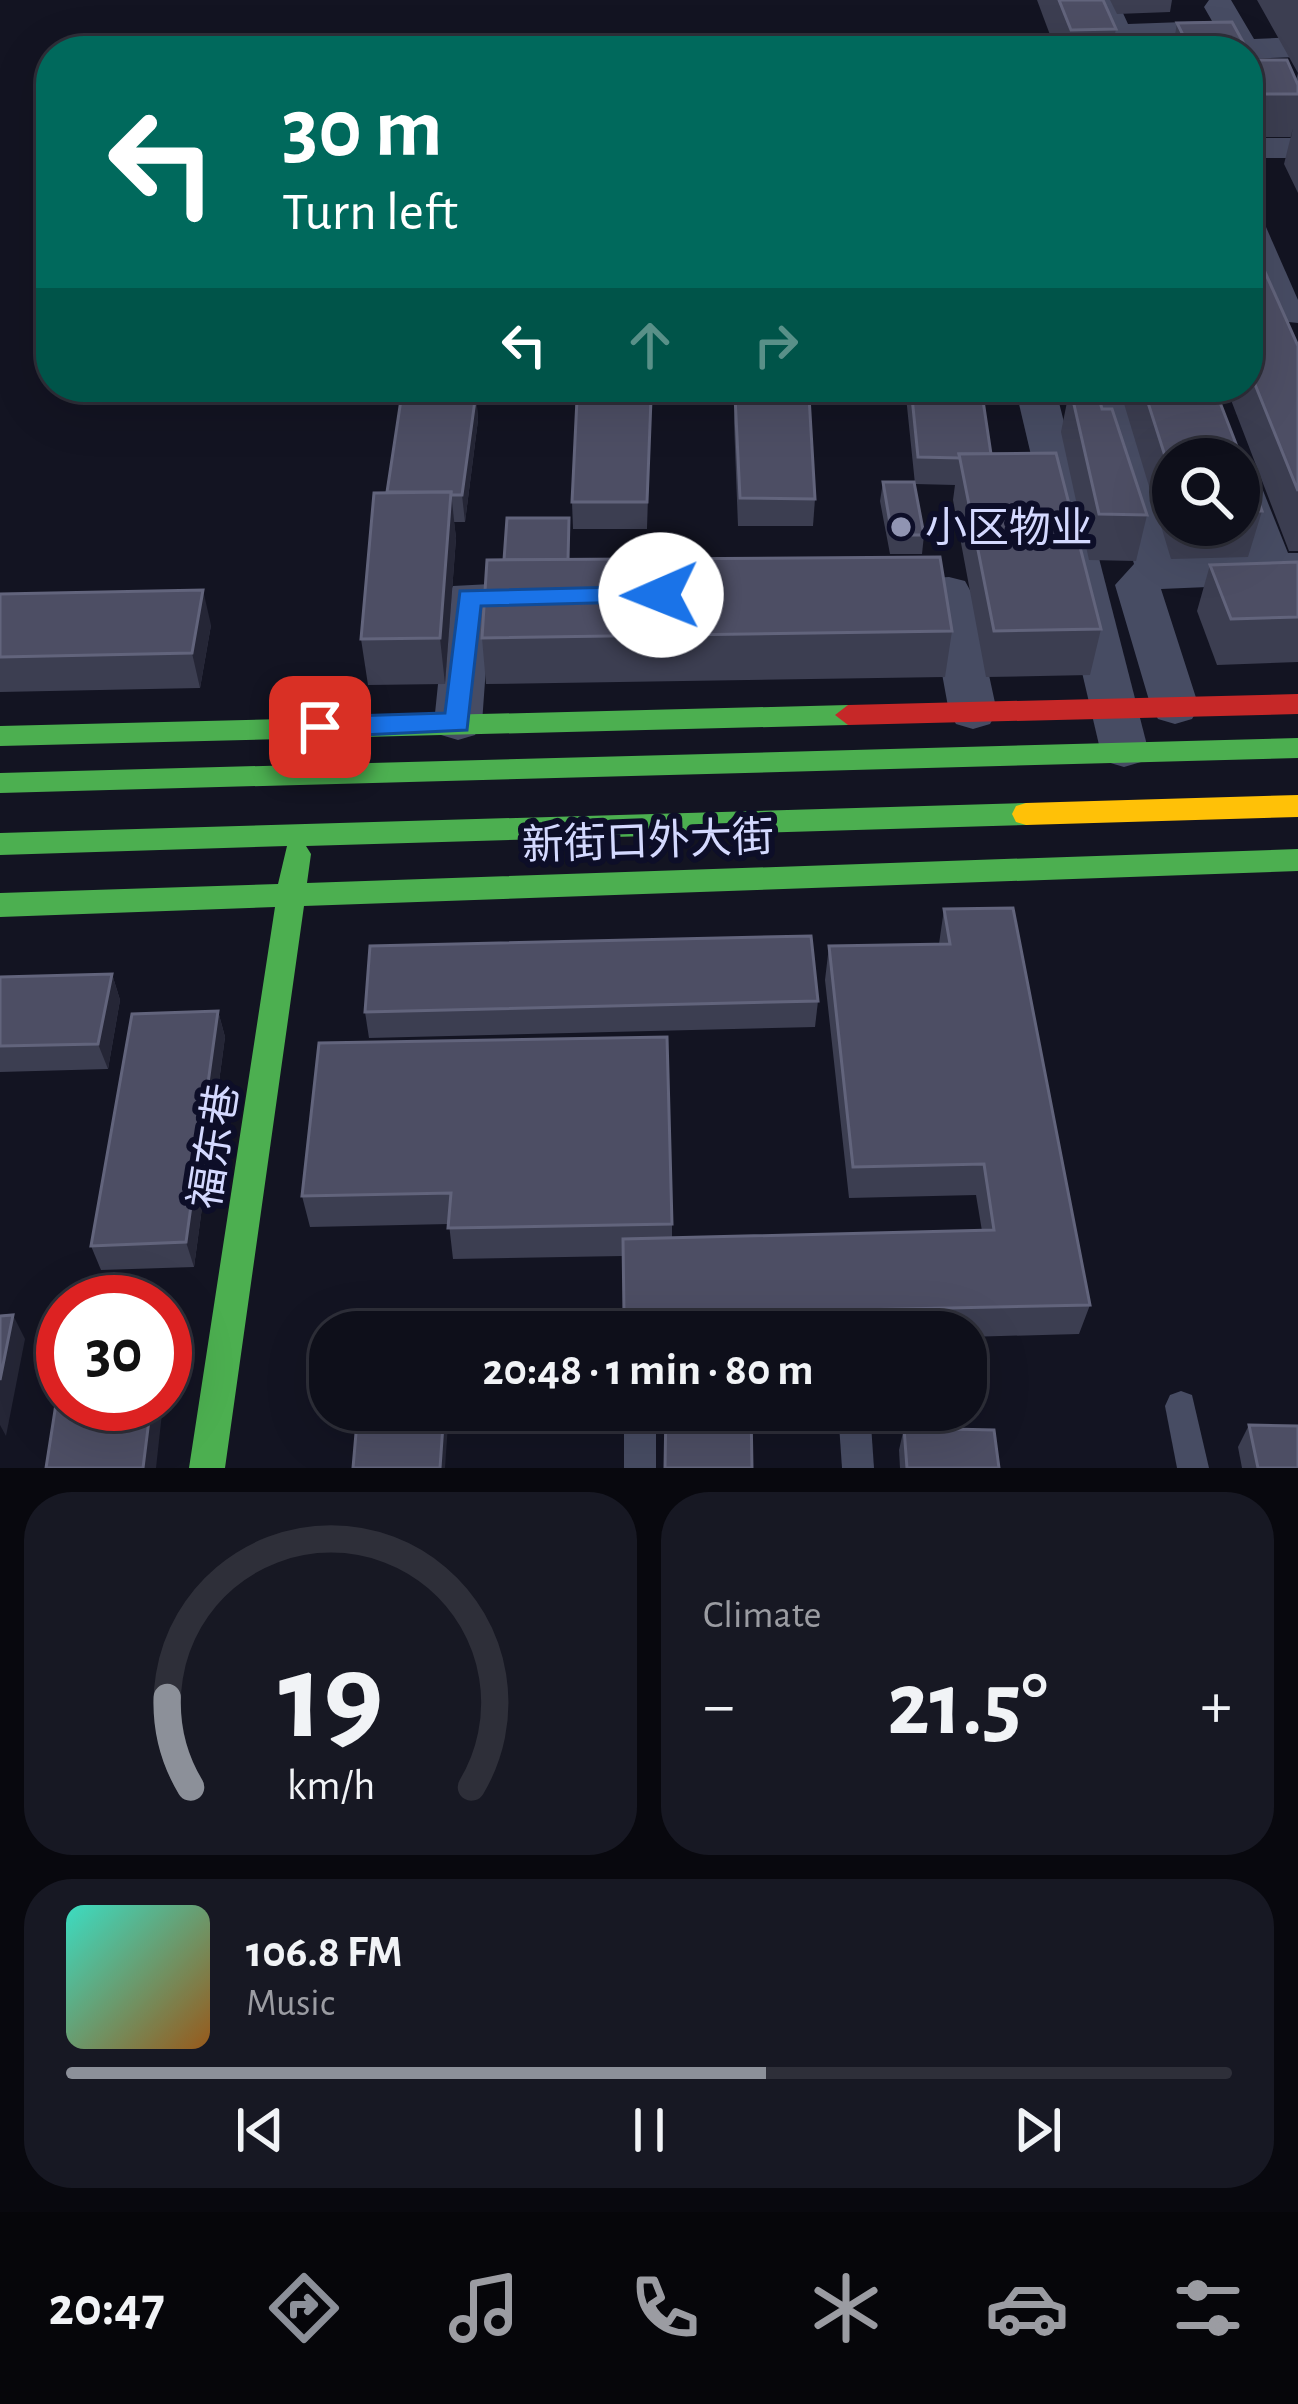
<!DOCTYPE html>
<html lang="en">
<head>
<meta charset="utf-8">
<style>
  body { margin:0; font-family:"Alegreya Sans","Noto Sans SC",sans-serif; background:#171823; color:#f1f3f6; height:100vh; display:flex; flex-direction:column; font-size:45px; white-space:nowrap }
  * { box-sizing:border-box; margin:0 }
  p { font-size:39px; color:#9b9ca2 }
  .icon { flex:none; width:66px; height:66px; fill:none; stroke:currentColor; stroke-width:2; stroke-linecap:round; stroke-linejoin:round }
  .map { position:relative; height:1468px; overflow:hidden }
  .side { display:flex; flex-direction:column; gap:24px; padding:24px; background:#08080e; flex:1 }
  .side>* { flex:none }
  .banner { position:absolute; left:36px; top:36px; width:1227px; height:366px; border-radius:48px; box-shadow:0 12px 48px #0002,0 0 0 3px #2e2f39; background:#00695c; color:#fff; overflow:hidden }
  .controls { position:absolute; left:1152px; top:438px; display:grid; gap:24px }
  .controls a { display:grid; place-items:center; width:108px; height:108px; border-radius:50%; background:#0e0f1a; box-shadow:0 12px 48px #0002,0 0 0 3px #2e2f39; font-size:60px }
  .speed { position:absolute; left:36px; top:1275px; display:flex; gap:24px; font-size:60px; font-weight:700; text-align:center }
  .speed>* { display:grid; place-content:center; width:156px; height:156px; border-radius:50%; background:#0e0f1a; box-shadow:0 12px 48px #0002,0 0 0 3px #2e2f39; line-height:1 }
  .speed .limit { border:18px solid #d22; background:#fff; color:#111 }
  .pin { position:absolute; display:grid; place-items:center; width:102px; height:102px; color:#fff; margin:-51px; border-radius:24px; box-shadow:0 6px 18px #0006 }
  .me { position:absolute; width:132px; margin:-66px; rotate:269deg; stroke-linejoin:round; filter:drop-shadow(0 0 9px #0008) }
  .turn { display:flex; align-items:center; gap:42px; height:252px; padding:0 48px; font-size:54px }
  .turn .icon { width:156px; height:156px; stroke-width:2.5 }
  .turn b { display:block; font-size:84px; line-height:102px }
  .lanes { display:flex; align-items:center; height:114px; padding:0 48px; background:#0003; justify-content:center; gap:60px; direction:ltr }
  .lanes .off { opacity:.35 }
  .big { font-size:90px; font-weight:600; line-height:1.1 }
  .side .tile { flex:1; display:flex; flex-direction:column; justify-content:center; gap:18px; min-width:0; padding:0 42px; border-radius:48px; background:#171823 }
  .side .dial { align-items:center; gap:0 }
  .dial svg { height:312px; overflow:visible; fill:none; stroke:#2e2f39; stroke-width:7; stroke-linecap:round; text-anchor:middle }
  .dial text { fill:#f1f3f6; stroke:none }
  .song { display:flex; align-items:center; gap:36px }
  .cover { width:144px; height:144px; border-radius:18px; background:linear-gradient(135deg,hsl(170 70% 55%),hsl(30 70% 35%)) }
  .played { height:12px; border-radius:6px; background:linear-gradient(90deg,#8c9099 60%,#2e2f39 60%) }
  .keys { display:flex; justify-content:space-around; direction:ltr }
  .heat { display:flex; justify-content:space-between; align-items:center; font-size:66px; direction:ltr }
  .side .tiles { flex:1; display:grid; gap:24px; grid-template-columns:1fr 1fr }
  .tile:last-child { grid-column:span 2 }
  .trip { position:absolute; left:309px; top:1311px; width:678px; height:120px; border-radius:48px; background:#0e0f1a; box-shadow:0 12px 48px #0002,0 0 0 3px #2e2f39; font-weight:600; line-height:120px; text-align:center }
  .dock { display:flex; height:192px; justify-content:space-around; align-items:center; background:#06060a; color:#9b9ca2 }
  .dock .icon { width:84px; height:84px }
  .dock .selected { color:#8c9099 }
  .dock b { font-size:54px; color:#f1f3f6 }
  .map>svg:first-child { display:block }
</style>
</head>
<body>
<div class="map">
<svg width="1298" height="1468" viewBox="0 0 1298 1468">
  <rect width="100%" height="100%" fill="#131422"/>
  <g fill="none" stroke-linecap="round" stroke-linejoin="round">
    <!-- lane -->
    <g fill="#474c63" fill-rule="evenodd">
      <path d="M 1181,1391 L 1192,1395 L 1209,1468 L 1177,1468 L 1165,1406 L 1170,1395 Z"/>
      <rect x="624" y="1410" width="32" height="58"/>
      <path d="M 838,1410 L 870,1410 L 874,1468 L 842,1468 Z"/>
    </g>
    <!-- street -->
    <g fill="#474c63" fill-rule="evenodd">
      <path d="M 1085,0 L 1117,0 L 1128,24 L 1212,21 L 1204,7 L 1209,0 L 1231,0 L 1254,39 L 1298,37 L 1298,57 L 1248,59 L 1248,51 L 1228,51 L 1222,40 L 1106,41 Z"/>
      <rect x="1248" y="138" width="50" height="20"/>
      <path d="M 1248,216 L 1261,219 L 1266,227 L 1298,300 L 1298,323 L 1270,320 C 1248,287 1248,254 1248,216 Z"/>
      <path d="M 1015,387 L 1055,387 L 1148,749 L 1141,762 L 1124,767 L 1107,762 L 1100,749 Z"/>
      <path d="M 1081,387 L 1121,387 L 1175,556 L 1245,555 L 1234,525 L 1239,525 L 1239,464 L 1254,468 L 1288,553 L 1298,553 L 1298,583 L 1161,589 L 1199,707 L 1192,719 L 1175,724 L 1158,719 L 1151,707 L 1115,585 L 1134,564 Z"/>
      <path d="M 949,577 L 965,581 L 971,592 L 997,712 L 990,724 L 973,729 L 956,724 L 949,712 L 930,608 L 863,604 L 857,593 L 863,582 Z"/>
      <path d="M 551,581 L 567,585 L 573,596 L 567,607 L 490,612 L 482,723 L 475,735 L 458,740 L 441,735 L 434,723 L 447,597 L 453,586 Z"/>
    </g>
    <!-- fast -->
    <g fill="#4caf50" fill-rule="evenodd">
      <path d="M 848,705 L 861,715 L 848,725 L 0,746 L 0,726 Z"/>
      <path d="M 1298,738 L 1298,758 L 0,793 L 0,773 Z"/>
      <path d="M 1026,803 L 1036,806 L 1040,814 L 1036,822 L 1026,825 L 306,846 L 311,854 L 307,883 L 1298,849 L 1298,871 L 304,906 L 225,1468 L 189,1468 L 275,907 L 0,917 L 0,893 L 278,884 L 287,846 L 0,855 L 0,833 Z"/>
    </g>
    <!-- slow -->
    <path fill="#ffc107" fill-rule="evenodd" d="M 1298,795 L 1298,817 L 1026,825 L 1016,822 L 1012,814 L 1016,806 L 1026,803 Z"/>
    <!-- jam -->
    <path fill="#c62828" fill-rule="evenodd" d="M 1298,694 L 1298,714 L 848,725 L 835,715 L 848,705 Z"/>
  </g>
  <!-- wall -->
  <g fill="#3c3e51" fill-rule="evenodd">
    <path d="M 1037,0 L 1103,0 L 1116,29 L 1111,51 L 1056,51 Z"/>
    <path d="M 1110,0 L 1172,0 L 1170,12 L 1117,14 Z"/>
    <path d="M 1257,0 L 1298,0 L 1298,193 L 1284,164 L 1293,128 L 1291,137 L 1248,137 L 1248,52 L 1251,57 L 1250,60 L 1296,80 L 1298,73 Z"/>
    <path d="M 1177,23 L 1248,51 L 1179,51 L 1174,41 Z"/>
    <path d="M 1248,234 L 1298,346 L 1298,551 L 1289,551 L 1226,387 L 1248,387 Z"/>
    <path d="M 905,387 L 981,387 L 991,454 L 1101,629 L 1090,675 L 986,677 L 953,500 L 955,485 L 915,484 Z"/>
    <path d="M 1070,387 L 1102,409 L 1147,515 L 1136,561 L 1089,560 L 1061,432 Z"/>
    <path d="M 1119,387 L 1214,387 L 1262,511 L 1248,557 L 1171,559 ZM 1173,459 L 1239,459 L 1239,525 L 1173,525 Z"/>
    <path d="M 476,393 L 478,420 L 465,522 L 454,522 L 456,538 L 445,684 L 368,685 L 361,639 L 387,492 Z"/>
    <path d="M 735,396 L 815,499 L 813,526 L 738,526 L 734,422 Z"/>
    <path d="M 651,399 L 647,529 L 573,529 L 572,502 Z"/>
    <path d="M 883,482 L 924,535 L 922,554 L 890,554 L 880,501 Z"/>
    <path d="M 569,518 L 569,560 L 952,631 L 945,677 L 486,684 L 482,638 L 504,560 Z"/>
    <path d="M 1298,562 L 1298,662 L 1217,665 L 1197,611 L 1210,565 Z"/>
    <path d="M 0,594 L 211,625 L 200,688 L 0,692 Z"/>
    <path d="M 944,909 L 1090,1305 L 1079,1334 L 966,1337 L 966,1332 L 624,1332 L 623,1256 L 453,1259 L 449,1224 L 310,1227 L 302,1196 L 319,1043 L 672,1224 L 672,1238 L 982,1231 L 976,1195 L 849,1198 L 825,980 L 829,946 L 939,944 Z"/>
    <path d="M 112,974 L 120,1000 L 108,1069 L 0,1072 L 0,977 Z"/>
    <path d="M 818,1001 L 815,1027 L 369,1038 L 365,1012 Z"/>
    <path d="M 218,1011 L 225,1037 L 194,1267 L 101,1270 L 91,1246 Z"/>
    <path d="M 1249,1425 L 1298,1468 L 1242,1468 L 1238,1447 Z"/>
    <path d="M 904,1428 L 999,1468 L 900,1468 L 899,1450 Z"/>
  </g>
  <!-- shaded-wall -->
  <g fill="#252636">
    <path d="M 476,393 L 478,420 L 465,522 L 462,495 Z"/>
    <path d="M 451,492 L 456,538 L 445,684 L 440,638 Z"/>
    <path d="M 203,590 L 211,625 L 200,688 L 192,653 Z"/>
    <path d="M 112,974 L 120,1000 L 108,1069 L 98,1044 Z"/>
    <path d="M 218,1011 L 225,1037 L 194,1267 L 186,1242 Z"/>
    <path d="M 13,1315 L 25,1339 L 6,1436 L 0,1425 L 0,1380 Z"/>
    <path d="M 151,1404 L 163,1404 L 156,1468 L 143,1468 Z"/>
    <path d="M 444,1410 L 449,1410 L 445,1468 L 440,1468 Z"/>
  </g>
  <!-- building -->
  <g fill="#4d4e64" stroke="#62647c" stroke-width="3">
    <path d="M 1059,0 L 1103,0 L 1116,29 L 1071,30 Z"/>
    <path d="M 1232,22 L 1248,51 L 1191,51 L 1177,23 Z"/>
    <path d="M 1248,60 L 1287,60 L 1298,85 L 1298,94 L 1248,94 Z"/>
    <path d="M 1248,234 L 1298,346 L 1298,491 L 1248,367 Z"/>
    <path d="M 911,387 L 981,387 L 991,454 L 959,454 L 960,458 L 918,457 Z"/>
    <path d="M 1070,387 L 1096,387 L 1102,409 L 1112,409 L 1147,515 L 1099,514 Z"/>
    <path d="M 1143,387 L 1214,387 L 1262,511 L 1239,511 L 1239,459 L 1173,459 L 1173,481 Z"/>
    <path d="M 402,393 L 476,393 L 462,495 L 451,495 L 451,492 L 387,492 Z"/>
    <path d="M 735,396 L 809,396 L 815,499 L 740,498 Z"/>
    <path d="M 577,399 L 651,399 L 647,502 L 572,502 Z"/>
    <path d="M 1056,453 L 1101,629 L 994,631 L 959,454 Z"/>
    <path d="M 883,482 L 914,482 L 924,535 L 892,535 Z"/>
    <path d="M 451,492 L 440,638 L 361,639 L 374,493 Z"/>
    <path d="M 507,518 L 569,518 L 568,560 L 504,560 Z"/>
    <path d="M 940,557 L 952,631 L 482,638 L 487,560 Z"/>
    <path d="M 1298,562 L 1298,617 L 1231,619 L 1210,565 Z"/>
    <path d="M 203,590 L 192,653 L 0,657 L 0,594 Z"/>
    <path d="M 1013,908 L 1090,1305 L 624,1315 L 623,1239 L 994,1230 L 984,1164 L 853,1167 L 829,946 L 950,944 L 944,909 Z"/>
    <path d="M 811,936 L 818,1001 L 365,1012 L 370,946 Z"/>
    <path d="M 112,974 L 98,1044 L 0,1046 L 0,977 Z"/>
    <path d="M 218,1011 L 186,1242 L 91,1246 L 132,1014 Z"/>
    <path d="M 667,1037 L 672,1224 L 448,1228 L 451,1193 L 302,1196 L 319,1043 Z"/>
    <path d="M 13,1315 L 0,1380 L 0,1316 Z"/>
    <path d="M 63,1359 L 63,1404 L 151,1404 L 143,1468 L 46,1468 Z"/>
    <path d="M 358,1410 L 444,1410 L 440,1468 L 353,1468 Z"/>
    <path d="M 666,1410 L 751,1410 L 752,1468 L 665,1468 Z"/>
    <path d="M 1249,1425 L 1298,1426 L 1298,1468 L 1258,1468 Z"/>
    <path d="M 904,1428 L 994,1430 L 999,1468 L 907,1468 Z"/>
  </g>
  <!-- route -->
  <path fill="#1a73e8" stroke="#114b97" stroke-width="3" d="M 661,586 L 674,595 L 670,601 L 481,606 L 467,730 L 320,737 L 307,727 L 320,717 L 445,713 L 460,591 Z"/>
  <!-- markers -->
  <circle fill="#9094b2" stroke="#0d0e28" stroke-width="4.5" cx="901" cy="527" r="12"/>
  <g text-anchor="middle" stroke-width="12" stroke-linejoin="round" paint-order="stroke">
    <!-- poi labels -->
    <g font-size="42" fill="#d4d9ff" stroke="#0d0e28" text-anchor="start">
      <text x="925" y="542">小区物业</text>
    </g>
    <!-- street labels -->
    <g font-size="42" fill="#d4d9ff" stroke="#0d0e28">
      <text transform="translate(648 840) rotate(-2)" y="15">新街口外大街</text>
      <text transform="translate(213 1146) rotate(-81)" y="15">福东巷</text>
    </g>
  </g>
</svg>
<div class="controls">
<a><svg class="icon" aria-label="search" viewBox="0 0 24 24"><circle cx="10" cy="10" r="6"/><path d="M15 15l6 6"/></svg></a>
</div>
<div class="speed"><div class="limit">30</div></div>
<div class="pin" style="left:320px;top:727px;background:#d93025"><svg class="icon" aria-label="arrive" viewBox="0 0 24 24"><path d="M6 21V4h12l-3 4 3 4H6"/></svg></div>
<svg class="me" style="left:661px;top:595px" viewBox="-20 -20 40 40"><circle r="19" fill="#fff"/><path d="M0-13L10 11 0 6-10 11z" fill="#1a73e8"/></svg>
<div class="trip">20:48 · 1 min · 80 m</div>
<div class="banner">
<div class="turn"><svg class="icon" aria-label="left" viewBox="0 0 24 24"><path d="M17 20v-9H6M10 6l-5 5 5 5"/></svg><div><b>30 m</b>Turn left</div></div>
<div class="lanes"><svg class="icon" aria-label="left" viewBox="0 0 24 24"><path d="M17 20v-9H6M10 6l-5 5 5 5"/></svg><svg class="icon off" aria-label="ahead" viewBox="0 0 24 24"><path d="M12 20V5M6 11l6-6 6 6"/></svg><svg class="icon off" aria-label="right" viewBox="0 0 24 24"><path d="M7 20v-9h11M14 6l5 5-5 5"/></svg></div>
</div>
</div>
<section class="side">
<div class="tiles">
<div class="tile dial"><svg viewBox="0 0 100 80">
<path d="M14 69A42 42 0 1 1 86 69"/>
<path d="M14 69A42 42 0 0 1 8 46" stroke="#8c9099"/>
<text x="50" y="56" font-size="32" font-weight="700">19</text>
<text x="50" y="72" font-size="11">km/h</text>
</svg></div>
<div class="tile"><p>Climate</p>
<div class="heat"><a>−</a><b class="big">21.5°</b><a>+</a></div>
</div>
<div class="tile">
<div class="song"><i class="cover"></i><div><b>106.8 FM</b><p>Music</p></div></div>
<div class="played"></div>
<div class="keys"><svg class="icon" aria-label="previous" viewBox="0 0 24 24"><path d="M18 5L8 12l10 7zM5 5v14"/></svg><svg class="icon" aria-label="pause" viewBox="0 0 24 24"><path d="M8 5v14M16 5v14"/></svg><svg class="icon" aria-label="next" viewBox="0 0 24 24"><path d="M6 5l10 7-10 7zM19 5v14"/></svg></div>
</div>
</div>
</section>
<nav class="dock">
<b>20:47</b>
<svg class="icon selected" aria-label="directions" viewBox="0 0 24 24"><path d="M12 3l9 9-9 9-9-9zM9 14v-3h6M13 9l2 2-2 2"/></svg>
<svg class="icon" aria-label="music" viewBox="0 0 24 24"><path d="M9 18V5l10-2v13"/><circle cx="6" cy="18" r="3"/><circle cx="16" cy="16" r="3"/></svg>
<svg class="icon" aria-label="phone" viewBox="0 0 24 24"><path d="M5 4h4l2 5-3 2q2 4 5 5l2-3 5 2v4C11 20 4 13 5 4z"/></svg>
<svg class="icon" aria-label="climate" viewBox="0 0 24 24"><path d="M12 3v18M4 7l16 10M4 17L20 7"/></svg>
<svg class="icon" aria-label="car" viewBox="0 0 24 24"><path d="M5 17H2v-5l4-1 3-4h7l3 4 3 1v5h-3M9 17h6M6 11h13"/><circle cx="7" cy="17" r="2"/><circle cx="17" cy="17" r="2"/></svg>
<svg class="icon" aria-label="filters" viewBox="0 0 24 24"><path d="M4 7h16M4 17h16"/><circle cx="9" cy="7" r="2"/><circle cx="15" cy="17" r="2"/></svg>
</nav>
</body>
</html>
